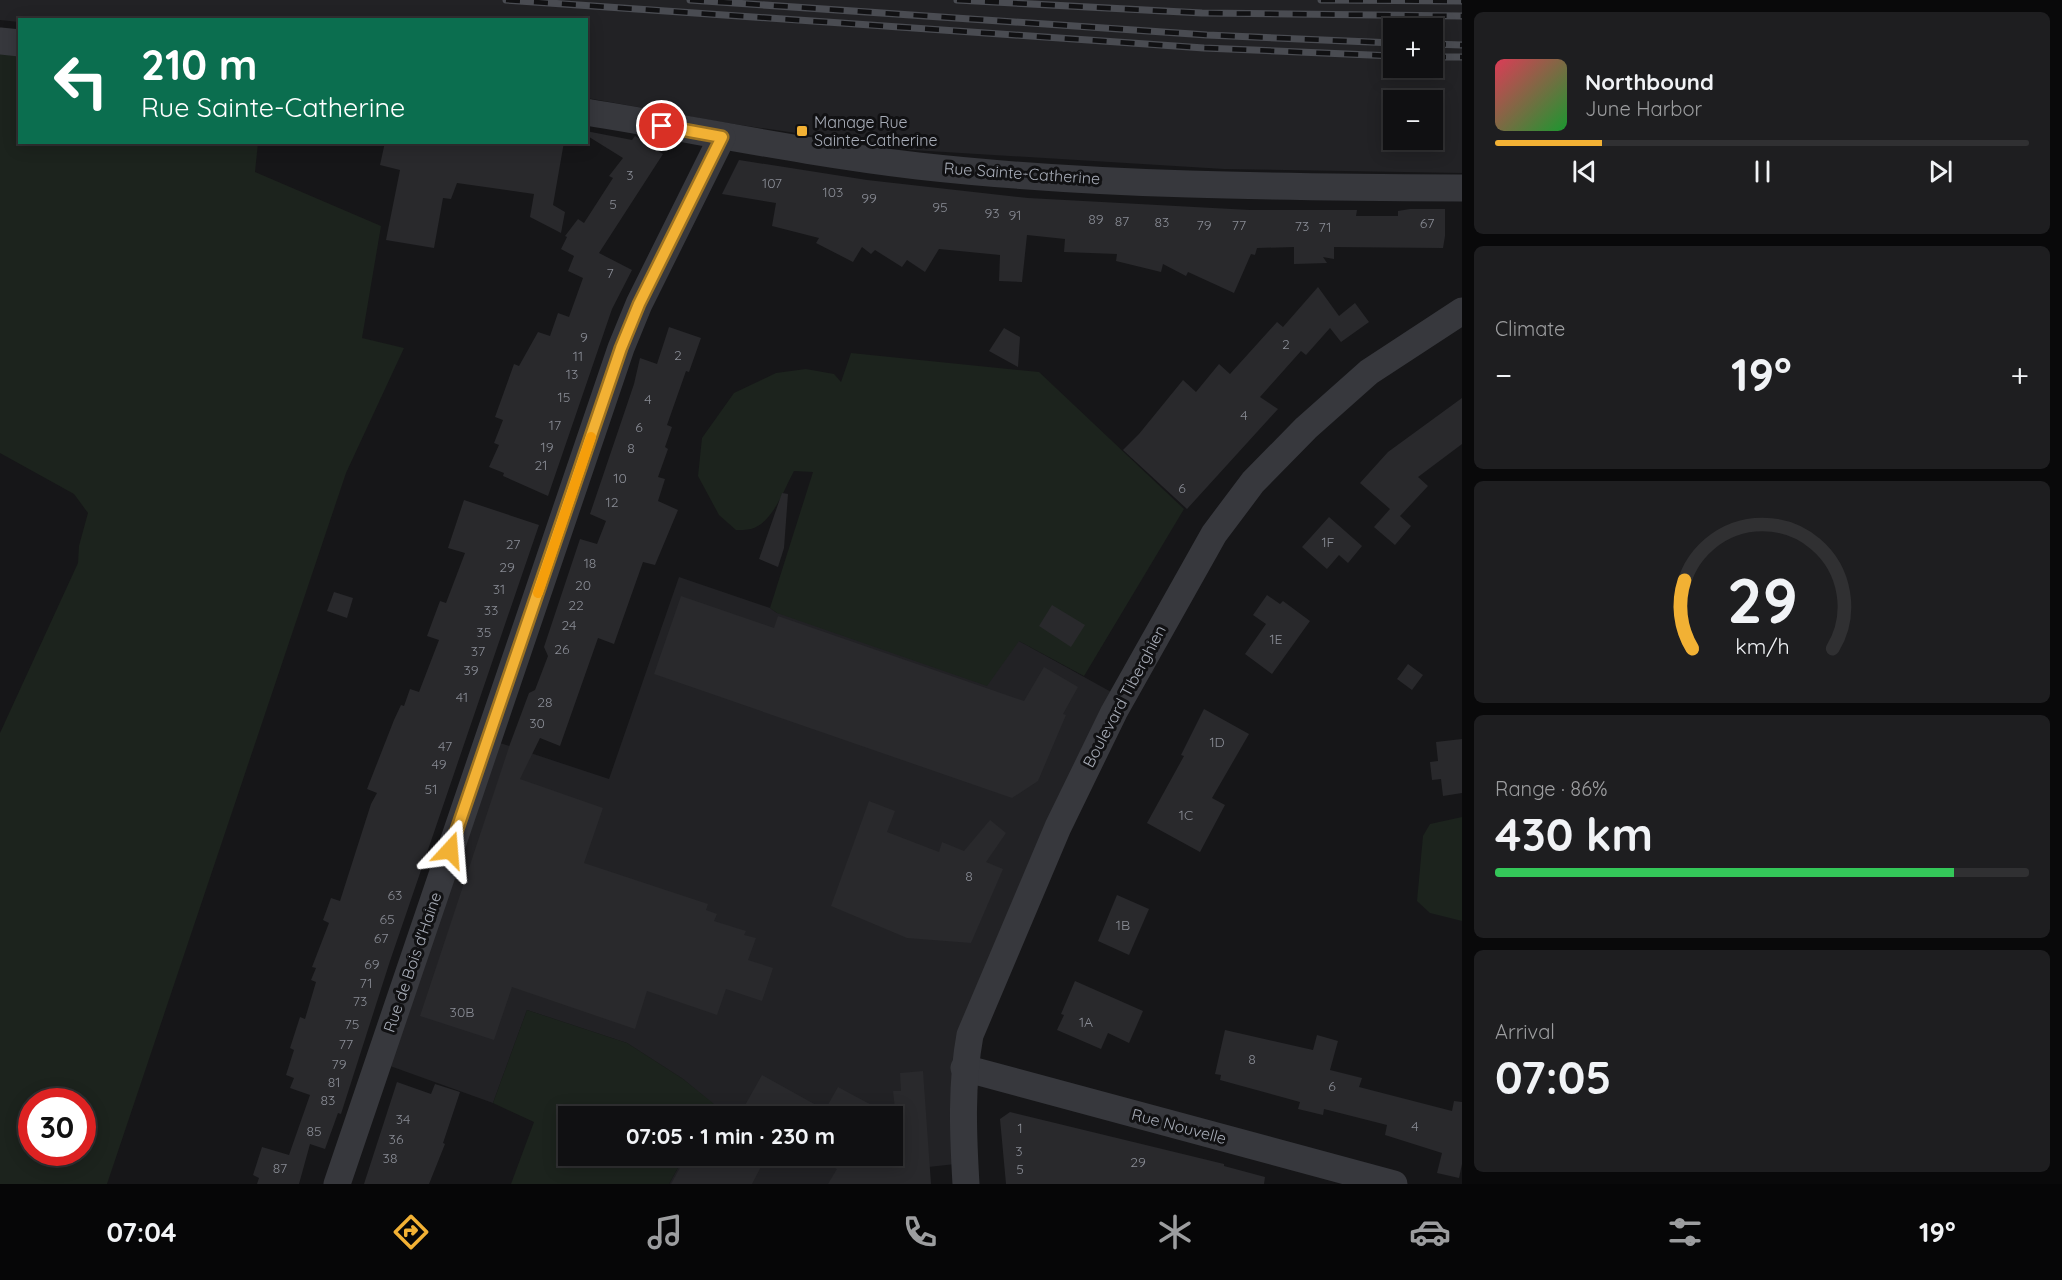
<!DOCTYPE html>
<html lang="en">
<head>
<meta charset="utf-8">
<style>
  body { margin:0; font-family:Quicksand,sans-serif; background:#1e1e20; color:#f1f3f6; height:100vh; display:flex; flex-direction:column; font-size:22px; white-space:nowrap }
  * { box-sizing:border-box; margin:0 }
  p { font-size:20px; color:#9c9d9f }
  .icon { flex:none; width:33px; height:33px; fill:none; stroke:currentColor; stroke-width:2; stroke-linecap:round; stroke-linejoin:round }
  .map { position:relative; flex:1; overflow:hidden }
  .drawer { display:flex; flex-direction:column; gap:12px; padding:12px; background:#09090a; width:600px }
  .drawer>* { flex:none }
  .top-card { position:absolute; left:18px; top:18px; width:570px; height:126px; border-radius:0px; box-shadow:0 3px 15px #0003,0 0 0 2px #303032; background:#0b6e4f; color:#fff; overflow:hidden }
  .buttons { position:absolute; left:1383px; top:18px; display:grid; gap:12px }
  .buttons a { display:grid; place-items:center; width:60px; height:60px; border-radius:0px; background:#101012; box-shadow:0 3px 15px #0003,0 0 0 2px #303032; font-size:30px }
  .speed { position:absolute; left:18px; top:1088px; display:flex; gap:12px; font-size:30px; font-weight:700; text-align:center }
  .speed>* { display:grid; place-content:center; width:78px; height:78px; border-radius:50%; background:#101012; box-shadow:0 3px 15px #0003,0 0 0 2px #303032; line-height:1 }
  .speed .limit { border:9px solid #d22; background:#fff; color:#111 }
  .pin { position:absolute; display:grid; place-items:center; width:51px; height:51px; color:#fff; margin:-26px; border:3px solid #fff; border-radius:50%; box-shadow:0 2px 6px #0007 }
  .me { position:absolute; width:66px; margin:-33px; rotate:19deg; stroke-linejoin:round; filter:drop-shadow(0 0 4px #0008) }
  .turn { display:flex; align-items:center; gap:21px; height:126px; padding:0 24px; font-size:27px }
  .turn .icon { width:78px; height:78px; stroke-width:2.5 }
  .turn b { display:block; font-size:42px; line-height:51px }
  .big { font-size:45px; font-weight:700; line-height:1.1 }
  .drawer .widget { flex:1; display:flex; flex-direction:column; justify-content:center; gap:9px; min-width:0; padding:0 21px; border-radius:9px; background:#1e1e20 }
  .drawer .dial { align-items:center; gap:0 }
  .dial svg { height:156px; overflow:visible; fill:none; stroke:#303032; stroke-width:7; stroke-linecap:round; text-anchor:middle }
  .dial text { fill:#f1f3f6; stroke:none }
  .song { display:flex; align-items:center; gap:18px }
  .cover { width:72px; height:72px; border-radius:9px; background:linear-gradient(135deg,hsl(350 70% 55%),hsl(130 70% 35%)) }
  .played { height:6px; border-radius:3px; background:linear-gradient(90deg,#f2b134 20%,#303032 20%) }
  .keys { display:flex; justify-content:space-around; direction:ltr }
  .heat { display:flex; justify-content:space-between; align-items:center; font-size:33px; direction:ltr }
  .charge { height:9px; border-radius:4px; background:linear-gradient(90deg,#34c759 86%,#303032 0) }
  .trip { position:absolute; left:558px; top:1106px; width:345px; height:60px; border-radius:0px; background:#101012; box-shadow:0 3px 15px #0003,0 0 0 2px #303032; font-weight:700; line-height:60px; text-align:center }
  .tab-bar { display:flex; height:96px; justify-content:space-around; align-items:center; background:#060607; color:#9c9d9f }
  .tab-bar .icon { width:42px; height:42px }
  .tab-bar .current { color:#f2b134 }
  .tab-bar b { font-size:27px; color:#f1f3f6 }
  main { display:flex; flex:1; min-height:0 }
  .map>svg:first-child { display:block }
</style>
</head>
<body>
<main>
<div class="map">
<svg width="1462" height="1184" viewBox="0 0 1462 1184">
  <rect width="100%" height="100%" fill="#161618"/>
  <!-- built -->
  <g fill="#222225" fill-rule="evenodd">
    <path d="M 0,0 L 1462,0 L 1462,173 L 1224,169 L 912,150 L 727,123 L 587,98 L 586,20 L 20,20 L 19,22 L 0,20 ZM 1394,28 L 1432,28 L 1432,68 L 1394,68 ZM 1394,100 L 1432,100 L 1432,140 L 1394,140 Z"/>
    <path d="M 679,577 L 770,608 L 777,613 L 1019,641 L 1122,698 L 985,996 L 965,1163 L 928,1167 L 918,1184 L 669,1184 L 685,1155 L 892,1155 L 892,1116 L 707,1116 L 713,1104 L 683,1079 L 627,1043 L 527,1010 L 493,1103 L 379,1062 L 488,739 L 609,779 Z"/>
  </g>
  <!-- green -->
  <g fill="#1c231d" fill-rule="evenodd">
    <path d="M 0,42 L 19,43 L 20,142 L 258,143 L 255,172 L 381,226 L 362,338 L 404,348 L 346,473 L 107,1184 L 0,1184 L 0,733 L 78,563 L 79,546 L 88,513 L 74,494 L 0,453 ZM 32,1101 L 82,1101 L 82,1152 L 32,1152 Z"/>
    <path d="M 851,353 L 1039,372 L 1184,509 L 1084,676 L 1019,641 L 987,686 L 777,613 L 770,608 L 813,472 L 794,471 C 784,489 773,523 751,529 C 746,530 740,530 736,530 L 719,515 L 698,476 L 702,438 L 734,393 L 776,373 L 806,369 L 834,374 L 841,382 Z"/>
    <path d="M 1462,817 L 1462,921 L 1430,913 L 1417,901 L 1423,836 L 1430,824 Z"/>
    <path d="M 527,1010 L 627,1043 L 683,1079 L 714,1104 L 707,1116 L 568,1116 L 568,1155 L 685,1155 L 669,1184 L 511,1184 L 534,1122 L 493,1103 Z"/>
  </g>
  <!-- building -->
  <g fill="#29292c">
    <path d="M 586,131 L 632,140 L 635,136 L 663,154 L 599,253 L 632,270 L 612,309 L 548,496 L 503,476 L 504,473 L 489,467 L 499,445 L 494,443 L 503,420 L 495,417 L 514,364 L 519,366 L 538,332 L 550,336 L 558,313 L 569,317 L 583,278 L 568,271 L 574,256 L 561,249 L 567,237 L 565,236 L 578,219 L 584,223 L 613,178 L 609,176 L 623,158 L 586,135 Z"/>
    <path d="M 385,142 L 564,142 L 553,205 L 565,212 L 561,233 L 530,217 L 534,194 L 457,183 L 451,199 L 443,198 L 434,248 L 386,240 L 400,170 L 380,165 Z"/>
    <path d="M 739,160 L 867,180 L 1028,198 L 1250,210 L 1357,210 L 1356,216 L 1398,216 L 1398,211 L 1410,209 L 1445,209 L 1445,236 L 1443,248 L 1334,247 L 1334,259 L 1323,257 L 1327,263 L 1294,264 L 1294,247 L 1257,248 L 1255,255 L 1251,254 L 1234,293 L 1188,272 L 1186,276 L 1163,264 L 1161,272 L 1116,261 L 1117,254 L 1064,252 L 1065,239 L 1027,235 L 1022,282 L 999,281 L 1000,255 L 939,249 L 925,272 L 907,260 L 902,267 L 875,250 L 871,254 L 862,247 L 853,262 L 816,243 L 819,238 L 772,226 L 776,203 L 722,194 Z"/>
    <path d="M 1318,287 L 1339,316 L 1355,303 L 1369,322 L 1341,342 L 1330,328 L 1306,355 L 1301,351 L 1260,397 L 1278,409 L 1187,509 L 1123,450 L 1139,434 L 1183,380 L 1196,392 L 1219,364 L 1230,374 L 1277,322 L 1283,327 Z"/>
    <path d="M 669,327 L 701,338 L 689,372 L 686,371 L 667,425 L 672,427 L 665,447 L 668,449 L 658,477 L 665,479 L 658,501 L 678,510 L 655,565 L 643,562 L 614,644 L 598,638 L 560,746 L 540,738 L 520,779 L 603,808 L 584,863 L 708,904 L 706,910 L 717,914 L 714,921 L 746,931 L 744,935 L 756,938 L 748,960 L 773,968 L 762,1001 L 726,989 L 717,1015 L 647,991 L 635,1029 L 512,987 L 494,1040 L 420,1016 L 510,744 L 529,693 L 535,690 L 548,656 L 544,647 L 580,539 L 597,544 L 606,521 L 590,514 L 634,384 L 640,358 L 657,364 Z"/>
    <path d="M 1004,328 L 1020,337 L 1018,367 L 989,351 Z"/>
    <path d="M 1462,398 L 1462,444 L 1418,477 L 1428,486 L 1400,516 L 1411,526 L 1395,545 L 1374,527 L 1390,509 L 1360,483 L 1388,452 Z"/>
    <path d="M 782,493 L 788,494 L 784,548 L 778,567 L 759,559 Z"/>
    <path d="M 464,500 L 539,525 L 390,961 L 341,1114 L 338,1113 L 325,1149 L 310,1144 L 299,1184 L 257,1184 L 259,1178 L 253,1175 L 262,1147 L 289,1155 L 310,1095 L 290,1088 L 294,1078 L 286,1075 L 294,1050 L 290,1048 L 300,1017 L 305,1019 L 316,982 L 311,980 L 316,968 L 312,967 L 329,923 L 323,920 L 331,898 L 340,901 L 371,804 L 377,793 L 367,789 L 394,720 L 401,705 L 404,706 L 410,689 L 419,692 L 439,640 L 427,636 L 440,601 L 446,603 L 465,553 L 448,548 Z"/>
    <path d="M 1329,517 L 1362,546 L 1348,563 L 1339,555 L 1327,569 L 1302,547 Z"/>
    <path d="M 334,592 L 353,598 L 347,618 L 327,611 Z"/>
    <path d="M 1267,595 L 1280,604 L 1283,601 L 1310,621 L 1272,674 L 1245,654 L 1266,624 L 1253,615 Z"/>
    <path d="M 681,596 L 774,628 L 778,616 L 1024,701 L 1044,667 L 1078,687 L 1063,714 L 1066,715 L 1038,781 L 1012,798 L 654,674 Z"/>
    <path d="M 1052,605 L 1085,625 L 1071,647 L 1039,626 Z"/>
    <path d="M 1408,664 L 1423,675 L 1412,690 L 1397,679 Z"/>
    <path d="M 1204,709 L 1249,734 L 1212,798 L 1225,805 L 1200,852 L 1147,823 L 1184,756 L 1181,755 Z"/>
    <path d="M 1462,739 L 1462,793 L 1443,796 L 1441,779 L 1432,780 L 1430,762 L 1438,761 L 1436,742 Z"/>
    <path d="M 869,801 L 895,811 L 887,832 L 939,852 L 942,842 L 964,851 L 990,820 L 1006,833 L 986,862 L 1003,869 L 971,943 L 907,938 L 831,906 Z"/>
    <path d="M 1117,895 L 1149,909 L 1129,955 L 1098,941 Z"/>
    <path d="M 1075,981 L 1143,1011 L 1129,1043 L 1108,1033 L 1101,1049 L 1057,1030 L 1064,1015 L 1061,1014 Z"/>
    <path d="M 1225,1030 L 1313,1050 L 1317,1035 L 1338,1041 L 1330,1070 L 1362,1078 L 1359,1087 L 1452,1111 L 1454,1101 L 1462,1102 L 1462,1164 L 1459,1178 L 1437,1173 L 1442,1153 L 1385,1135 L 1387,1125 L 1324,1109 L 1323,1115 L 1298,1109 L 1300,1102 L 1220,1080 L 1221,1075 L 1215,1074 Z"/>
    <path d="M 923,1071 L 931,1184 L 828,1184 L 837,1169 L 812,1155 L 892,1155 L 892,1116 L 896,1118 L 893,1091 L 901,1091 L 900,1073 Z"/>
    <path d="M 762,1075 L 825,1110 L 838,1087 L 892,1116 L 739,1116 Z"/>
    <path d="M 397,1082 L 431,1094 L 435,1084 L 460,1092 L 443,1143 L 445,1144 L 429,1184 L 364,1184 Z"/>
    <path d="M 1010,1112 L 1224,1164 L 1224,1166 L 1265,1177 L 1264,1184 L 1006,1184 L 1000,1119 Z"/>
    <path d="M 687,1155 L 767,1155 L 752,1184 L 671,1184 Z"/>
  </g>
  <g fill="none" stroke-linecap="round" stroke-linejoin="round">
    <!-- street -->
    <g stroke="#37383d" stroke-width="27">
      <path d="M 0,41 L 20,43"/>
      <path d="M 586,112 C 697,130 807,153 918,166 C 1097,186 1282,187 1462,188"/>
      <path d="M 964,1068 L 1394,1184"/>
      <path d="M 337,1184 L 621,348 L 639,304 L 722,137"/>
      <path d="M 966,1184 C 963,1134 961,1084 970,1035 L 1058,827 L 1114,712 L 1214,534 L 1253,482 L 1306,428 L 1369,372 L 1462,311"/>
    </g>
    <defs>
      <g id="rail">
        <path d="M 506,0 L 1204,48 L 1394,56"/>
        <path d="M 690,0 L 1207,35 L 1394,43"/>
        <path d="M 957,0 L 1202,13 L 1462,16"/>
        <path d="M 1321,0 L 1462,1"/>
        <path d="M 1432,44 L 1462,45"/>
        <path d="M 1432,57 L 1462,57"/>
      </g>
    </defs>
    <!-- rail casing -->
    <use href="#rail" stroke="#4a4c52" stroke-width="7"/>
    <!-- rail -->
    <use href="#rail" stroke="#111113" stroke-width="4.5" stroke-dasharray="14" stroke-linecap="butt"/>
  </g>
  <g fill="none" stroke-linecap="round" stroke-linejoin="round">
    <defs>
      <path id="route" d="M 450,850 L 621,348 L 639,304 L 722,137 L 662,126"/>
    </defs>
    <!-- route casing -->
    <use href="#route" stroke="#9d7322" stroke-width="15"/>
    <!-- route -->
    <use href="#route" stroke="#f2b134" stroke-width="10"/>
    <!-- slow -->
    <path stroke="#f59e0b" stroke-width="10" d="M 538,593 L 591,437"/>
  </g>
  <!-- markers -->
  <rect fill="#f2b134" stroke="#111113" stroke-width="2" x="796" y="125" width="12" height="12" rx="3"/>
  <g text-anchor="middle" stroke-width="6" stroke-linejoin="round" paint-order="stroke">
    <!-- number labels -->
    <g font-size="14" fill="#888b94">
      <text x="630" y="180">3</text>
      <text x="772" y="188">107</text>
      <text x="833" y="197">103</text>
      <text x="869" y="203">99</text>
      <text x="613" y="209">5</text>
      <text x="940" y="212">95</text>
      <text x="992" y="218">93</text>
      <text x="1015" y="220">91</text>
      <text x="1096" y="224">89</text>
      <text x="1122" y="226">87</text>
      <text x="1162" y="227">83</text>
      <text x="1427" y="228">67</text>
      <text x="1204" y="230">79</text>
      <text x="1239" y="230">77</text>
      <text x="1302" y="231">73</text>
      <text x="1325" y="232">71</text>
      <text x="610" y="278">7</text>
      <text x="584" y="342">9</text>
      <text x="1286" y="349">2</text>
      <text x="678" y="360">2</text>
      <text x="578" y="361">11</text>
      <text x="572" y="379">13</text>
      <text x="564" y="402">15</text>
      <text x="648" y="404">4</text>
      <text x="1244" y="420">4</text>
      <text x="555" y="430">17</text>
      <text x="639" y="432">6</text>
      <text x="547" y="452">19</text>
      <text x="631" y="453">8</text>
      <text x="541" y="470">21</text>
      <text x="620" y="483">10</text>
      <text x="1182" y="493">6</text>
      <text x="612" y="507">12</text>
      <text x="1328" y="547">1F</text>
      <text x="513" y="549">27</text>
      <text x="590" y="568">18</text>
      <text x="507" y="572">29</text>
      <text x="583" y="590">20</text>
      <text x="499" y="594">31</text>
      <text x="576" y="610">22</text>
      <text x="491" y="615">33</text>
      <text x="569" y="630">24</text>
      <text x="484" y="637">35</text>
      <text x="1276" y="644">1E</text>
      <text x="562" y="654">26</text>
      <text x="478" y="656">37</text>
      <text x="471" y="675">39</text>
      <text x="462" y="702">41</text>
      <text x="545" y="707">28</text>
      <text x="537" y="728">30</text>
      <text x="1217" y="747">1D</text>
      <text x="445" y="751">47</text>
      <text x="439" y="769">49</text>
      <text x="431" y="794">51</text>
      <text x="1186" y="820">1C</text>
      <text x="969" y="881">8</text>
      <text x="395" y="900">63</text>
      <text x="387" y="924">65</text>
      <text x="1123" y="930">1B</text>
      <text x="381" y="943">67</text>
      <text x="372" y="969">69</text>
      <text x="366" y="988">71</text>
      <text x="360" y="1006">73</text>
      <text x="462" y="1017">30B</text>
      <text x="1086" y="1027">1A</text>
      <text x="352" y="1029">75</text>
      <text x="346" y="1049">77</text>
      <text x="1252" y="1064">8</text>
      <text x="339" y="1069">79</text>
      <text x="334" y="1087">81</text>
      <text x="1332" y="1091">6</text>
      <text x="328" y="1105">83</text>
      <text x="403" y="1124">34</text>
      <text x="1415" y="1131">4</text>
      <text x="1020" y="1133">1</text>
      <text x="314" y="1136">85</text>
      <text x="396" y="1144">36</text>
      <text x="1019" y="1156">3</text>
      <text x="390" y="1163">38</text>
      <text x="1138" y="1167">29</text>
      <text x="280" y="1173">87</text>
      <text x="1020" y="1174">5</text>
    </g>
    <!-- poi labels -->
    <g font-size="16" fill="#a8adb8" stroke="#111113" text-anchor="start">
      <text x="814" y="128">Manage Rue<tspan x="814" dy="18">Sainte-Catherine</tspan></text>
    </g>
    <!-- street labels -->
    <g font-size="16" fill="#a8adb8" stroke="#111113">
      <text transform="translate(1022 173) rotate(4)" y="6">Rue Sainte-Catherine</text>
      <text transform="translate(1124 696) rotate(-62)" y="6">Boulevard Tiberghien</text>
      <text transform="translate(412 962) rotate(-71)" y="6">Rue de Bois d'Haine</text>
      <text transform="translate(1179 1126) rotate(15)" y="6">Rue Nouvelle</text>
    </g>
  </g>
</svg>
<div class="buttons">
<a>+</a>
<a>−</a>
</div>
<div class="speed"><div class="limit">30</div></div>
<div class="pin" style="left:662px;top:126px;background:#d93025"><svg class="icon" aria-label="arrive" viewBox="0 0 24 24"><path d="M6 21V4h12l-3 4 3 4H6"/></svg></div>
<svg class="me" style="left:450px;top:850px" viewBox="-20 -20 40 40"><path d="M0-17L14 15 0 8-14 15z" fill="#f2b134" stroke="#fff" stroke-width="4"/></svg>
<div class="trip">07:05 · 1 min · 230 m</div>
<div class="top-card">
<div class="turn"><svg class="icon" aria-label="left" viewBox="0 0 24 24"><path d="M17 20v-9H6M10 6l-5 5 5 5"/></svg><div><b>210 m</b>Rue Sainte-Catherine</div></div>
</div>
</div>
<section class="drawer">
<div class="widget">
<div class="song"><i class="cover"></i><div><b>Northbound</b><p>June Harbor</p></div></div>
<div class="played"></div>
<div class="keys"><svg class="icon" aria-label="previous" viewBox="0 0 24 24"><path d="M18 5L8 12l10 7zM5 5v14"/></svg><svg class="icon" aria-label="pause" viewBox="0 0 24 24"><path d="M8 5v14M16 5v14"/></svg><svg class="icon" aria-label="next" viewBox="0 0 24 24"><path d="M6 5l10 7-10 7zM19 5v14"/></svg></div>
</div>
<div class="widget"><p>Climate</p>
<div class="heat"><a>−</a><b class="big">19°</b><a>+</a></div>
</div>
<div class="widget dial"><svg viewBox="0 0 100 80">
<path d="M14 69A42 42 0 1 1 86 69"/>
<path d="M14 69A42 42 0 0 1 10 34" stroke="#f2b134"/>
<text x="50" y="56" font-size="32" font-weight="700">29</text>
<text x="50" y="72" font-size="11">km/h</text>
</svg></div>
<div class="widget"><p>Range · 86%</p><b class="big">430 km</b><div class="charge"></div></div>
<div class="widget"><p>Arrival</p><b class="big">07:05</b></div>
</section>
</main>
<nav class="tab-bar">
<b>07:04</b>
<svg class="icon current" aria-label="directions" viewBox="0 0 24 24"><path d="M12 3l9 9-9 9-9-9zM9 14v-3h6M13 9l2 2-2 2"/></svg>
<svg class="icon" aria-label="music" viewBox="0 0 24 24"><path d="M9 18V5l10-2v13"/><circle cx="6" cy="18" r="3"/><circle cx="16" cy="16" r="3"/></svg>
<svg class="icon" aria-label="phone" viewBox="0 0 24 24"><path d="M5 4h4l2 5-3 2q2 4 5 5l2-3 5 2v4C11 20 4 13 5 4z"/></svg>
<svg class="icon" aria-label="climate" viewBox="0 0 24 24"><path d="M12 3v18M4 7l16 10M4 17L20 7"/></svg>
<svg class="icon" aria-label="car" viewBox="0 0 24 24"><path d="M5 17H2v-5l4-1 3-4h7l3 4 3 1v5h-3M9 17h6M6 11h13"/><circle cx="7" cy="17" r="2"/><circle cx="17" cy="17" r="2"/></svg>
<svg class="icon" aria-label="filters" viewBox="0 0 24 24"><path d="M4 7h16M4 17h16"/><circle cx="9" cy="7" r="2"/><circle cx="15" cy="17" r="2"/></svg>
<b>19°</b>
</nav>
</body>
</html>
